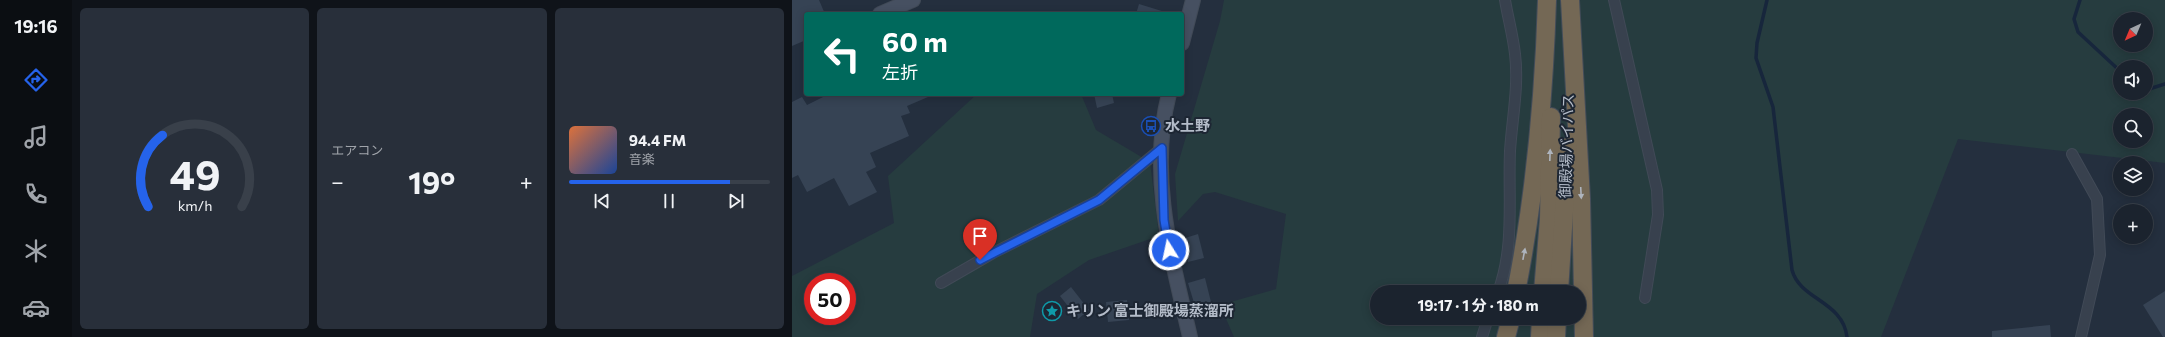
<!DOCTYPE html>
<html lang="ja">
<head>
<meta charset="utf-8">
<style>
  body { margin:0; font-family:Commissioner,"Noto Sans JP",sans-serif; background:#282f3a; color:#f1f3f6; height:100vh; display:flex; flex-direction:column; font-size:15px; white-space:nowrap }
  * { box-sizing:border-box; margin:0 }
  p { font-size:13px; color:#a0a4aa }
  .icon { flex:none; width:22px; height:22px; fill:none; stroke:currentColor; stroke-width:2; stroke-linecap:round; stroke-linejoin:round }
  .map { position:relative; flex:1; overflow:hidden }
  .panel { display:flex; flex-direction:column; gap:8px; padding:8px; background:#0f1319; width:720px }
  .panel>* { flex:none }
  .guide { position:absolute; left:12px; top:12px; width:380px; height:84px; border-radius:4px; box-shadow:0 2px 10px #0003,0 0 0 1px #39404a; background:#00695c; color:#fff; overflow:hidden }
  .needle { width:26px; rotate:224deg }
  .tools { position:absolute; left:1321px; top:12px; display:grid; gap:8px }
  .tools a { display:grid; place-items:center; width:40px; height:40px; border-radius:50%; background:#1b232e; box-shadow:0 2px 10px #0003,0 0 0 1px #39404a; font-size:20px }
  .speed { position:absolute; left:12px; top:273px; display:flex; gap:8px; font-size:20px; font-weight:700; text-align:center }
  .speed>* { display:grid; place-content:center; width:52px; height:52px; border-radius:50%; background:#1b232e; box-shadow:0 2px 10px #0003,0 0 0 1px #39404a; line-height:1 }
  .speed .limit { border:6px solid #d22; background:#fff; color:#111 }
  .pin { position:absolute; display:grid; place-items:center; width:34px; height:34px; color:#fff; margin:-41px -17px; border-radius:50% 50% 50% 0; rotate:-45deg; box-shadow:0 0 4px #0007 }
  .pin .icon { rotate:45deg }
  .me { position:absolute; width:44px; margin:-22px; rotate:350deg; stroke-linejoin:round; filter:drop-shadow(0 0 3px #0008) }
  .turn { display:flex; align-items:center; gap:14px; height:84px; padding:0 12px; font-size:18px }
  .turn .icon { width:52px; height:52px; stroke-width:2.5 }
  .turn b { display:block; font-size:28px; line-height:34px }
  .big { font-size:30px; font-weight:700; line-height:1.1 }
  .panel .tile { flex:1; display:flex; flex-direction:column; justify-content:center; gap:6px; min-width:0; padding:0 14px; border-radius:6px; background:#282f3a }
  .panel .dial { align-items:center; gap:0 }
  .dial svg { height:104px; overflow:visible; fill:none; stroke:#39404a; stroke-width:7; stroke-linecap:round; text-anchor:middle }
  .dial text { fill:#f1f3f6; stroke:none }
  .song { display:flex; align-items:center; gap:12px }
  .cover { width:48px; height:48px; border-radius:6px; background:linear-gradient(135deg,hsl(20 70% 55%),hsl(220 70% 35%)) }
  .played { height:4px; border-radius:2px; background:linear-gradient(90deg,#2563eb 80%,#39404a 80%) }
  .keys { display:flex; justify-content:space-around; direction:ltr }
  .heat { display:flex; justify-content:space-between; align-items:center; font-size:22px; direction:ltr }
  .panel .tiles { flex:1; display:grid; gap:8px; grid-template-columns:repeat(3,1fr) }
  .trip { position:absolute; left:578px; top:285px; width:216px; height:40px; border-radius:20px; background:#1b232e; box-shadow:0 2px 10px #0003,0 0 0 1px #39404a; font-weight:700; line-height:40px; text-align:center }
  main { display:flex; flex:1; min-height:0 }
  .dock { display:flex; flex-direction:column; width:72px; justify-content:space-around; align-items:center; background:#0b0e12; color:#a0a4aa }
  .dock .icon { width:28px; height:28px }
  .dock .current { color:#2563eb }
  .dock b { font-size:18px; color:#f1f3f6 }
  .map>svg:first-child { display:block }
</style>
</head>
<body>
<main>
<nav class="dock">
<b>19:16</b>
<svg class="icon current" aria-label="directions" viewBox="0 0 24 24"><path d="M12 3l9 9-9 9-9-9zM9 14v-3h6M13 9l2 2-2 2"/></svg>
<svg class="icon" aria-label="music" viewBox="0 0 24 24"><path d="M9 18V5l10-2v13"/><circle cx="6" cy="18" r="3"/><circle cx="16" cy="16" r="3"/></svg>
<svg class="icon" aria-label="phone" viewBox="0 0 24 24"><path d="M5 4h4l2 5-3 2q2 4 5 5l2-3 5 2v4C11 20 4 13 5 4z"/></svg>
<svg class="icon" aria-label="climate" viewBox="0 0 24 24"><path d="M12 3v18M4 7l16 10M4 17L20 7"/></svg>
<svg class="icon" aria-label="car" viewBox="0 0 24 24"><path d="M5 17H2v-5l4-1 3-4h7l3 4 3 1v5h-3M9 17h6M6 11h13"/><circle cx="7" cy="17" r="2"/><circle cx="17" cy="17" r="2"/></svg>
</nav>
<section class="panel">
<div class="tiles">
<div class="tile dial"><svg viewBox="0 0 100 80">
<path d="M14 69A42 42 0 1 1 86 69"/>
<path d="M14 69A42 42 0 0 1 25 14" stroke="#2563eb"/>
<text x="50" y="56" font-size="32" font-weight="700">49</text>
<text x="50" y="72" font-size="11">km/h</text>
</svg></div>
<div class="tile"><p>エアコン</p>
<div class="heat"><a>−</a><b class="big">19°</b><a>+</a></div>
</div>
<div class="tile">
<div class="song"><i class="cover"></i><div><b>94.4 FM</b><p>音楽</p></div></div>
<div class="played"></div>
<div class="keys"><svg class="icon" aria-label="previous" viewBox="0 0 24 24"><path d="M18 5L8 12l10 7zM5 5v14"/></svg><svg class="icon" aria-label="pause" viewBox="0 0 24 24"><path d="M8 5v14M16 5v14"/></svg><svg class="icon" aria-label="next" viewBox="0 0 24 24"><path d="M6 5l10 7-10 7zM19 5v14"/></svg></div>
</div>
</div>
</section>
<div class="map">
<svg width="1373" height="337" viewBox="0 0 1373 337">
  <rect width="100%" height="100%" fill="#242f3e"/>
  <!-- green -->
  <g fill="#263c3f" fill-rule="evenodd">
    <path d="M 432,0 L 1373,0 L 1373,163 L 1166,139 L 1089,337 L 442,337 L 428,305 L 484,289 L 494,214 L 423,192 L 411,194 L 386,221 L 383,174 L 428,21 ZM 1328,19 L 1354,19 L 1354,45 L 1328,45 ZM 1328,67 L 1354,67 L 1354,93 L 1328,93 ZM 1328,115 L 1354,115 L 1354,141 L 1328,141 ZM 585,292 L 787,292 L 787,318 L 585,318 Z"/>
    <path d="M 185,94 L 289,94 L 304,130 L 358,162 L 367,236 L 297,260 L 245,294 L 238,337 L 0,337 L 0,276 L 102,223 L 96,176 ZM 21,282 L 55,282 L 55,316 L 21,316 Z"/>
  </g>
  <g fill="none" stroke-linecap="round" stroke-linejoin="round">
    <!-- stream -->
    <g stroke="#17263c" stroke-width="3.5">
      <path d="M 975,0 L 965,43 L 964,58 L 981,107 L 1000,270 C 1008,300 1051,301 1055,337"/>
      <path d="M 1288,0 L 1282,19 L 1286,32 L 1328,71"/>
      <path d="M 1354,90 L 1373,84"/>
    </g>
  </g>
  <!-- building -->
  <g fill="#364354">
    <path d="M 0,0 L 27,0 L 33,14 L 14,14 L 14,40 L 0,46 Z"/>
    <path d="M 347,4 L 373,12 L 373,14 L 344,14 Z"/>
    <path d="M 37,94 L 143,94 L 115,106 L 118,113 L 109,116 L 117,136 L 78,153 L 84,167 L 74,172 L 85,192 L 57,206 L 42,178 L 15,192 L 6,175 L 0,178 L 0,102 L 10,97 L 15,105 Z"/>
    <path d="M 302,94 L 320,94 L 322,103 L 305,108 Z"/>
    <path d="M 406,234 L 412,258 L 396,262 L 390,239 Z"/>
    <path d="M 413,278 L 419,302 L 403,306 L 396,283 Z"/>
    <path d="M 279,287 L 297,310 L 286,319 L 268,296 Z"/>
    <path d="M 1373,291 L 1373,337 L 1371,337 L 1351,305 Z"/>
    <path d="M 335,300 L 337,320 L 316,322 L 314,302 Z"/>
    <path d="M 1258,325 L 1259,337 L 1200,337 L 1200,331 Z"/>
  </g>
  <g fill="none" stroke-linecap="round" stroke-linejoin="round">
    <defs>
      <g id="street">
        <path d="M 822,0 L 865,190 L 866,215 L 853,298"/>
        <path d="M 1280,154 L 1305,199 L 1308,255 L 1289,337"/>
        <path d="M 149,283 L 201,253 L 307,200 L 370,148"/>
        <path d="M 706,292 C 723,246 716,198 718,151 C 720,119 727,86 723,54 C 721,36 716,18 713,0"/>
        <path d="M 690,337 L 696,318"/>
      </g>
      <g id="secondary">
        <path d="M 88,14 L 121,0"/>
        <path d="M 390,43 L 401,0"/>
        <path d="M 377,94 C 356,175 380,259 398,337"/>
      </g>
      <g id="highway">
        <path d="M 778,0 L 789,199 L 792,337"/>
        <path d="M 724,292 C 743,196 752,98 755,0"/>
        <path d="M 751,292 L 757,219 L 759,117"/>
        <path d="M 767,292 L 776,147"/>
        <path d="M 714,337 L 719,318"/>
        <path d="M 748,337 L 749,318"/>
        <path d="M 764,337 L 765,318"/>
      </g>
    </defs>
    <!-- street casing -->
    <use href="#street" stroke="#414a57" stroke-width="12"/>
    <!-- secondary casing -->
    <use href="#secondary" stroke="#414a57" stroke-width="16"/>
    <!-- highway casing -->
    <use href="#highway" stroke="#434c59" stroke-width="20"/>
    <!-- street -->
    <use href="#street" stroke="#38414e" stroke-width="10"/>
    <!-- secondary -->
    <use href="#secondary" stroke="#465061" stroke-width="14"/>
    <!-- highway -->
    <use href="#highway" stroke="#746855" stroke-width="18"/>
  </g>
  <!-- one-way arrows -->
  <defs><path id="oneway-solid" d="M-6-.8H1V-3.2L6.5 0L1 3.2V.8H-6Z"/></defs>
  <g fill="#aeb4bd">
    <use href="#oneway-solid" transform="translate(758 155) rotate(-88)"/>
    <use href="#oneway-solid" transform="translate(789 193) rotate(87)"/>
    <use href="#oneway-solid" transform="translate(732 254) rotate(-79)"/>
  </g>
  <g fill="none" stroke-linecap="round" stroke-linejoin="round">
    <defs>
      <path id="route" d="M 188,260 L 307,200 L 370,148 L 372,220 L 377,250"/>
    </defs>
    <!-- route casing -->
    <use href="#route" stroke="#184099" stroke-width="10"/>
    <!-- route -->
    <use href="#route" stroke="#2563eb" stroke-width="7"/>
  </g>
  <!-- icons -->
  <defs>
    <symbol id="bus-ring" viewBox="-11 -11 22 22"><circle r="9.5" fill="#1d2633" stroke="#1a4fb4" stroke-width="1.5"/><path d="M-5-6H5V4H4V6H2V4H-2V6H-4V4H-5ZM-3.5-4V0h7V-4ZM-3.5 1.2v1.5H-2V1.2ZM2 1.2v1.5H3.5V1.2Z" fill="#1a4fb4"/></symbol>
    <symbol id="sight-ring" viewBox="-11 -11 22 22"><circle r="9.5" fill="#1d2633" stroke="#0f9aa8" stroke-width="1.5"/><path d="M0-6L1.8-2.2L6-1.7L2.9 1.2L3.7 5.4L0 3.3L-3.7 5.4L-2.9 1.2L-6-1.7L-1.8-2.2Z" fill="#0f9aa8"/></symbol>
  </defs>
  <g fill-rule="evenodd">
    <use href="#bus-ring" x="348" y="115" width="22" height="22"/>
    <use href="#sight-ring" x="249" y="300" width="22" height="22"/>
  </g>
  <g text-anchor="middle" stroke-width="4" stroke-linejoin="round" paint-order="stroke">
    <!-- poi labels -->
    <g font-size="15" font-weight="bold" fill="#b4bcc9" stroke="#1d2633" text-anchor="start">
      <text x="373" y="131">水土野</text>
      <text x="274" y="316">キリン 富士御殿場蒸溜所</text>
    </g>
    <!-- street labels -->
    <g font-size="15" fill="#b4bcc9" stroke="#1d2633">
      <text transform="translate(775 146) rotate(-88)" y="5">御殿場バイパス</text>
    </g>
  </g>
</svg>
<div class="tools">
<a><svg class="needle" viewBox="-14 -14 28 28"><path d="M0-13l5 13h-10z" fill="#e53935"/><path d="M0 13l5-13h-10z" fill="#a0a4aa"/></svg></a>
<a><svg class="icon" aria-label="sound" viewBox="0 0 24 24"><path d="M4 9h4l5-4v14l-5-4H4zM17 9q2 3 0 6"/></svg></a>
<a><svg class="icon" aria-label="search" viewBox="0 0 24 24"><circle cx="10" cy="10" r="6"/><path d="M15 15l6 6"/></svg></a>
<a><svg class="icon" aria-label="layers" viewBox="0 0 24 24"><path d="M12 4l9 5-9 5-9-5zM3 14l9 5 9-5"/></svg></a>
<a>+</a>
</div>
<div class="speed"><div class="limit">50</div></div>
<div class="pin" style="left:188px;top:260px;background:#d93025"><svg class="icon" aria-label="arrive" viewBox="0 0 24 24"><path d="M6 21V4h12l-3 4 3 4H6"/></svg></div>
<svg class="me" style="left:377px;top:250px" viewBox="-20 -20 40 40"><circle r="17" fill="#2563eb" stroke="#fff" stroke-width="3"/><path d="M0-11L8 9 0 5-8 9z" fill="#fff"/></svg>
<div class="trip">19:17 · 1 分 · 180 m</div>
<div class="guide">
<div class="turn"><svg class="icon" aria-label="left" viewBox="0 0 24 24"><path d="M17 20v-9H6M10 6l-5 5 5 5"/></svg><div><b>60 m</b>左折</div></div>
</div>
</div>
</main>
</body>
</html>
